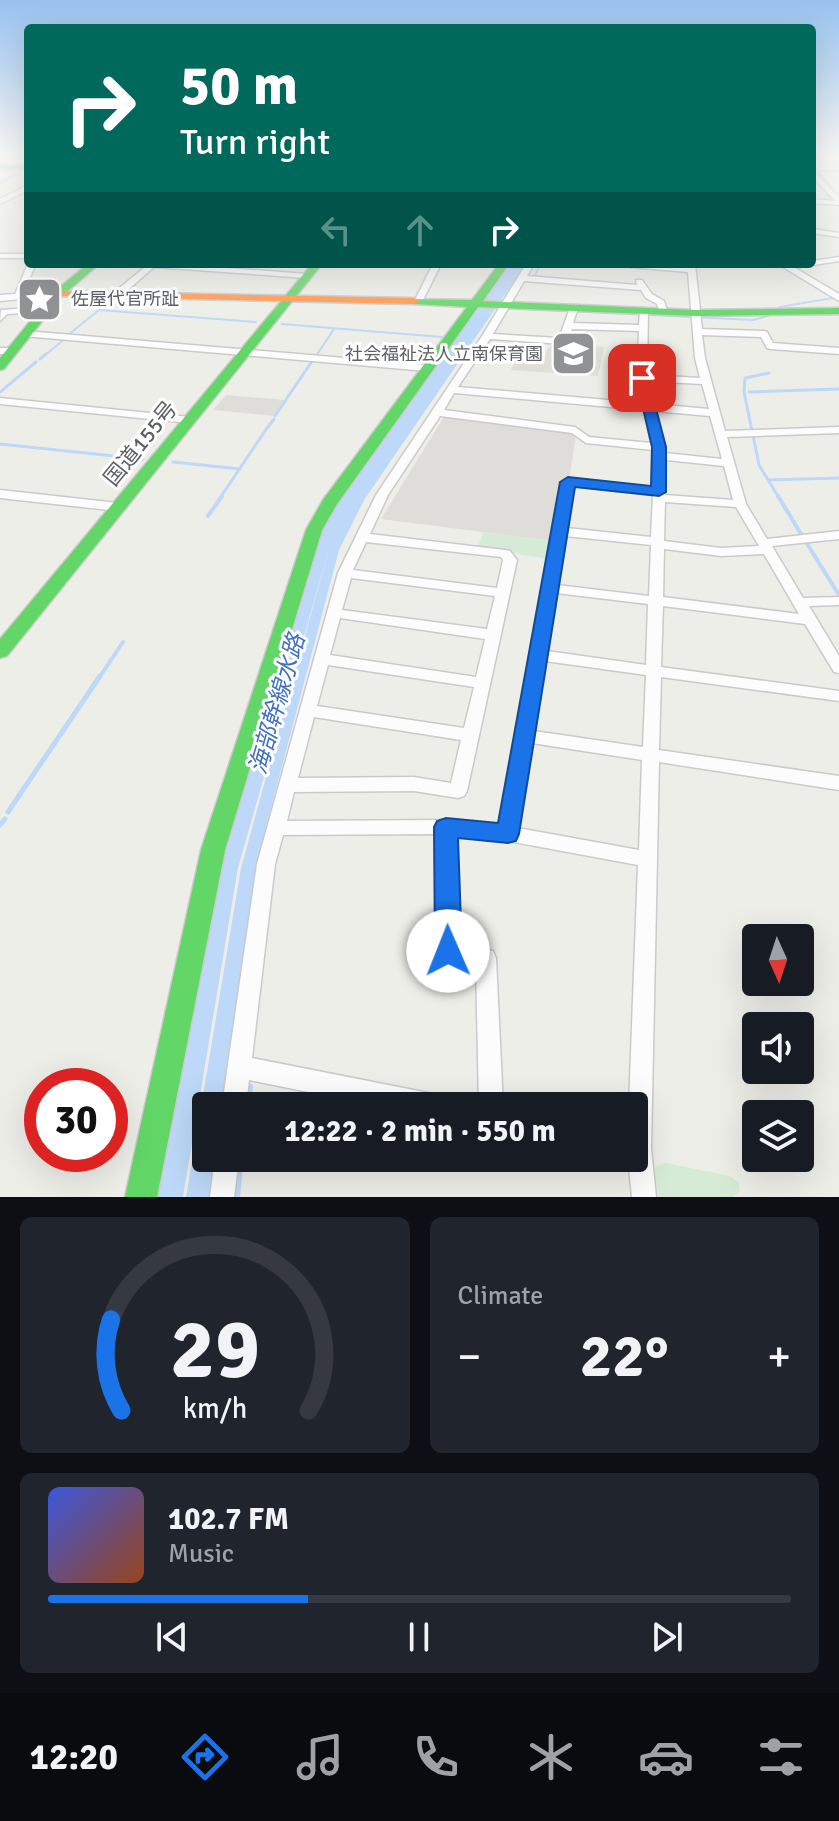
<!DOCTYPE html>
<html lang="en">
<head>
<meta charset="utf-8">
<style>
  body { margin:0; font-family:Signika,"Noto Sans JP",sans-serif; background:#20242c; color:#f1f3f6; height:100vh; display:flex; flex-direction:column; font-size:30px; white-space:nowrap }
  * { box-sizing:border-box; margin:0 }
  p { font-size:26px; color:#9ea1a6 }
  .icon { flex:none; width:44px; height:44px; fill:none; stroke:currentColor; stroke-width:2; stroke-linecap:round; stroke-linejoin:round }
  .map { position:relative; height:1197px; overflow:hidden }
  .panel { display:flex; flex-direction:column; gap:20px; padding:20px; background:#0d0f14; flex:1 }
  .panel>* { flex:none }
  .hud { position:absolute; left:24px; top:24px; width:792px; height:244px; border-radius:8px; box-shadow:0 8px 32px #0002; background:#00695c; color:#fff; overflow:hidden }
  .needle { width:52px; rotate:177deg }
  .buttons { position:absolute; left:742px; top:924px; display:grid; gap:16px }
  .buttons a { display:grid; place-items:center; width:72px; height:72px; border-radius:8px; background:#171b24; box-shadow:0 8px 32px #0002; font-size:40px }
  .speed { position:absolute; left:24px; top:1068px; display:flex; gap:16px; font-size:40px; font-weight:700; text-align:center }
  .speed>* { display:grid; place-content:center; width:104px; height:104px; border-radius:50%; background:#171b24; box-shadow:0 8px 32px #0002; line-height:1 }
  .speed .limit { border:12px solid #d22; background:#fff; color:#111 }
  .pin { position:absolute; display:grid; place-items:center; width:68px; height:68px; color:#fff; margin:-34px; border-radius:16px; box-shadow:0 4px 12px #0006 }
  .me { position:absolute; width:88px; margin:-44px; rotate:359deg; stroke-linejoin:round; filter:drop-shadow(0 0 6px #0008) }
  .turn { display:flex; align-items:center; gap:28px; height:168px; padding:0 24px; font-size:36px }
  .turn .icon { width:104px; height:104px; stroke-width:2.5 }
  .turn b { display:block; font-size:56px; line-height:68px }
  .lanes { display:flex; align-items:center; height:76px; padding:0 24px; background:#0003; justify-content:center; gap:40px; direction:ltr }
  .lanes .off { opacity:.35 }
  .big { font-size:60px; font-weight:700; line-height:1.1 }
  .panel .card { flex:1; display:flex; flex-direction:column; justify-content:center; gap:12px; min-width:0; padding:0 28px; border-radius:12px; background:#20242c }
  .panel .dial { align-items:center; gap:0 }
  .dial svg { height:208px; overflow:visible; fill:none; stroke:#363941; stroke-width:7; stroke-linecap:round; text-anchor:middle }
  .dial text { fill:#f1f3f6; stroke:none }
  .song { display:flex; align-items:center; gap:24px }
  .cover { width:96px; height:96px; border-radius:12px; background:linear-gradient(135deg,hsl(230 70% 55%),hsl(20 70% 35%)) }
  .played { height:8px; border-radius:4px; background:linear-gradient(90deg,#1a73e8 35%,#363941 35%) }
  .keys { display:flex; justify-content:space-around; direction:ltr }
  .heat { display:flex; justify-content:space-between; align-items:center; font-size:44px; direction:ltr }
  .panel .tiles { flex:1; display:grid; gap:20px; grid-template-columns:1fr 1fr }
  .card:last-child { grid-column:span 2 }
  .trip { position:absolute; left:192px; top:1092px; width:456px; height:80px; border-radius:8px; background:#171b24; box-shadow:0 8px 32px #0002; font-weight:700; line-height:80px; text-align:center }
  .menu { display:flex; height:128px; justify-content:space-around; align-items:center; background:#090b0e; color:#9ea1a6 }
  .menu .icon { width:56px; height:56px }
  .menu .active { color:#1a73e8 }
  .menu b { font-size:36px; color:#f1f3f6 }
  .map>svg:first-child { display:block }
</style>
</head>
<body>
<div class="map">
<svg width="839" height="1197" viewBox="0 0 839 1197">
  <rect width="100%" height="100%" fill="#eeeee9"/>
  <!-- industrial -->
  <g fill="#deddd9">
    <path d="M 226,395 L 285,400 L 274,416 L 213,410 Z"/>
    <path d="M 445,415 L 571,431 L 576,435 L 569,480 L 553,541 L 381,519 Z"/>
  </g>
  <!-- education -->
  <path fill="#dfded7" d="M 557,342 L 604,347 L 598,376 L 511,370 L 516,360 L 542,363 L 548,348 Z"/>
  <!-- green -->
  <g fill="#d6ebd6">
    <path d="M 483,532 L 552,541 L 548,559 L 478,547 Z"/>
    <path d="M 666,1163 L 730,1176 L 739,1183 L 740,1192 L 732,1197 L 658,1197 L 654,1168 Z"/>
  </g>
  <!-- water -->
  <path fill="#bdd8f8" d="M 509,264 L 526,264 L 364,500 L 339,550 L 256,865 L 222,1106 L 206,1106 L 206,1158 L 215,1158 L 209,1197 L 186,1197 L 241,868 L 332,538 L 238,868 L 183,1197 L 154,1197 L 213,878 L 312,549 L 337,499 Z"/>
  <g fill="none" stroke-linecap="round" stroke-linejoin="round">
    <!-- stream-far4 -->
    <g stroke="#bdd8f8" stroke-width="2">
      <path d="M 812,171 L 817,171 L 831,187"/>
      <path d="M 817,171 L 839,171"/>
      <path d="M 0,183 L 23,171"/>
      <path d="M 534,278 L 540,264"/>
      <path d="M 527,309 L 753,320 L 775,314"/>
      <path d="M 778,310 L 780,307 L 839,297"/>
      <path d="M 282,324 L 442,337"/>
      <path d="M 68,335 L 99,310 L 256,322"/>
      <path d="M 487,352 L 513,354"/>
      <path d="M 44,356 L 66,338"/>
      <path d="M 316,356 L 334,329"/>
    </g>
    <!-- stream-far3 -->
    <g stroke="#bdd8f8" stroke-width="3">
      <path d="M 40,359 L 46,354"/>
      <path d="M 0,392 L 36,362"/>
      <path d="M 749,392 L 839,389"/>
      <path d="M 287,398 L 317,354"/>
      <path d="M 275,416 L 286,400"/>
      <path d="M 268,427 L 274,419"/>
      <path d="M 752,431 L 744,392 L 745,378 L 769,373"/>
      <path d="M 753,435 L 759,465 L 779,498"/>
      <path d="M 0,444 L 143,459"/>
      <path d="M 173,462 L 240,469"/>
      <path d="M 768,480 L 839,478"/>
      <path d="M 220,498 L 267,428"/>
    </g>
    <!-- stream-far2 -->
    <g stroke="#bdd8f8" stroke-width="4">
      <path d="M 778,496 L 801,534"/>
      <path d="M 208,516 L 222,496"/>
      <path d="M 806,542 L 839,595"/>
      <path d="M 99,678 L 123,642"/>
    </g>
    <!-- stream-far1 -->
    <g stroke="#bdd8f8" stroke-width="5">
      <path d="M 8,812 L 100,676"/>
      <path d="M 0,825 L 5,819"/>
    </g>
    <!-- stream -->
    <g stroke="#bdd8f8" stroke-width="6">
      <path d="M 248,1106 L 250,1087"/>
      <path d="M 237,1197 L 241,1158"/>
    </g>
    <defs>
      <g id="street">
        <path d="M 812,156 L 839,156 L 839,160 L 812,159 Z"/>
        <path d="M 0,158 L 28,160 L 28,164 L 0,162 Z"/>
        <path d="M 812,170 L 839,197 L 839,205 L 812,203 L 812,199 L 835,201 L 812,176 Z"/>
        <path d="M 28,185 L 28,190 L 0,204 L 0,199 Z"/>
        <path d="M 812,229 L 839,233 L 839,237 L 812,233 Z"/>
        <rect x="0" y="254" width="28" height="4"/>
        <path d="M 839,257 L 839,261 L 795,268 L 839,294 L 839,301 L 783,267 L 791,264 L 812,264 L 812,261 Z"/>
        <path d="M 28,264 L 36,264 L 23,293 L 59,290 L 62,291 L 62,295 L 0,301 L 0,295 L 15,294 Z"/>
        <path d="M 135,264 L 172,264 L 307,274 L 311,276 L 307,278 L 154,267 L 123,294 L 117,294 L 117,290 L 145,267 Z"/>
        <path d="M 433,264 L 441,264 L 422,302 L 415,304 L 414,302 Z"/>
        <path d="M 526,264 L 534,264 L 527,276 L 637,285 L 636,280 L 642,280 L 652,294 L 664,301 L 667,311 L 660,313 L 657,304 L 646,298 L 641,290 L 524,281 L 493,334 L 559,338 L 570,308 L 574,305 L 578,308 L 573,323 L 639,325 L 640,311 L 644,308 L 648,311 L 647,375 L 700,378 L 695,358 L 688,272 L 630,267 L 626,265 L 647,264 L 687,267 L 687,264 L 695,264 L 702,329 L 764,331 L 767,332 L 773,343 L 839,348 L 839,354 L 770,349 L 767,348 L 761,337 L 702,335 L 705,358 L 725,431 L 839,427 L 839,433 L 727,437 L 746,504 L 767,539 L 839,531 L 839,539 L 772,546 L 803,598 L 839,597 L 839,605 L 809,606 L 839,656 L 839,673 L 834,672 L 805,624 L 663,606 L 661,667 L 839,691 L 839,701 L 661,677 L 659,750 L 839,776 L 839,790 L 659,762 L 651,1148 L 656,1197 L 632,1197 L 628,1158 L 634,1158 L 634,1106 L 629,1106 L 638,865 L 508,841 L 455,835 L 458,944 L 493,951 L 496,958 L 503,1106 L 479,1106 L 476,965 L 441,957 L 438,951 L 437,834 L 283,835 L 275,864 L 252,1058 L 434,1094 L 442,1098 L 446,1106 L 377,1106 L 249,1080 L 246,1106 L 222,1106 L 257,864 L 338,573 L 376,495 L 482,336 ZM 572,329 L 639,331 L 637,381 L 642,403 L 458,387 L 490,339 L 563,344 L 568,341 ZM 647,381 L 702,384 L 709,409 L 653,404 ZM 454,393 L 644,410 L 651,443 L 589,437 L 575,427 L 444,410 ZM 654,411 L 710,416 L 722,459 L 665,453 ZM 440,416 L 572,433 L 586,443 L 653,450 L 653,488 L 568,478 L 562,482 L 500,826 L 446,820 L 287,821 L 294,792 L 414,791 L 458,798 L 464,796 L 467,791 L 517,560 L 510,551 L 505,550 L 370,534 L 388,495 ZM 666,460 L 724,466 L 733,500 L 665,495 ZM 573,486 L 653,495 L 651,537 L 567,528 ZM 665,502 L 736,507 L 759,546 L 721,548 L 664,541 ZM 565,536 L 651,545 L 649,596 L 557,585 ZM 366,542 L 501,557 L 503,560 L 497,588 L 353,570 ZM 664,549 L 721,556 L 764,554 L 799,614 L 663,597 ZM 351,578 L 495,596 L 487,629 L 342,610 ZM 556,593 L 648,604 L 646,665 L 547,651 ZM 340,618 L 485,639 L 476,677 L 330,655 ZM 545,661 L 646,675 L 643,747 L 534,731 ZM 328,665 L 474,687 L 464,728 L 317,706 ZM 314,717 L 461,740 L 451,783 L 414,777 L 298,778 ZM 532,743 L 642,760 L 639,850 L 518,828 Z"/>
        <path d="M 45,307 L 48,308 L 48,312 L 7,314 L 0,321 L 1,310 Z"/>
        <path d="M 26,331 L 427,365 L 432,368 L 427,371 L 23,336 L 23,332 Z"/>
        <path d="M 0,348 L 13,348 L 18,351 L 13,354 L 0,354 Z"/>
        <path d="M 0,398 L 190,417 L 195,420 L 190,423 L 0,404 Z"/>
        <path d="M 0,490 L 118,503 L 124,507 L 118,511 L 0,498 Z"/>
        <path d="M 215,1158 L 239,1158 L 234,1197 L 210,1197 Z"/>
      </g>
      <g id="fast">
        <path d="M 0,165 L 28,166 L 28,170 L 0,169 Z"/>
        <path d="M 88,264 L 99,264 L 63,295 L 4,369 L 0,370 L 0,358 L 55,291 Z"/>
        <path d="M 312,264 L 322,264 L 7,656 L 0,658 L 0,639 Z"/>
        <path d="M 499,264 L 509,264 L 483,301 L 696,310 L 839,308 L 839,314 L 696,316 L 478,307 L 337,504 L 322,530 L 225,850 L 157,1197 L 125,1197 L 201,850 L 306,530 L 323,500 L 467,307 L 414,304 L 408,301 L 410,299 L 472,300 Z"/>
      </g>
      <path id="slow" d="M 55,291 L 414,298 L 420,301 L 414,304 L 59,296 L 55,295 Z"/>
    </defs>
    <!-- street casing -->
    <use href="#street" stroke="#cacaca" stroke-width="3"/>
    <!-- fast casing -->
    <use href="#fast" stroke="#cbcbcb" stroke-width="3"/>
    <!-- slow casing -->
    <use href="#slow" stroke="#cbcbcb" stroke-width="3"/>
    <!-- street -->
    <use href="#street" fill="#fcfcfc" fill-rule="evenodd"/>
    <!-- fast -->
    <use href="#fast" fill="#63d668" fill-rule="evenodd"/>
    <!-- slow -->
    <use href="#slow" fill="#ff974d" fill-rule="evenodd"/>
  </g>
  <!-- sky -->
  <linearGradient id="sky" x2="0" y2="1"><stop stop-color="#97c2ee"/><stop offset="0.48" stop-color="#f7f7f5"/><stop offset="1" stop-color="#f7f7f5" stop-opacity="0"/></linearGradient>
  <rect width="839" height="323" fill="url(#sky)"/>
  <!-- route -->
  <path fill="#1a73e8" stroke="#114b97" stroke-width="2" d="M 642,374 L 648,378 L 666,447 L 666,492 L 659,496 L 575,487 L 519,834 L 516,841 L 508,843 L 458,838 L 462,951 L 458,959 L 448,963 L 439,959 L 435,951 L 434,827 L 437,821 L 446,818 L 498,823 L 560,482 L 568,477 L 651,486 L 652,447 L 636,378 Z"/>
  <!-- icons -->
  <defs>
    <symbol id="sight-square" viewBox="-11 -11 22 22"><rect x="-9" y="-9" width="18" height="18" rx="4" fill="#909294" stroke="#fff"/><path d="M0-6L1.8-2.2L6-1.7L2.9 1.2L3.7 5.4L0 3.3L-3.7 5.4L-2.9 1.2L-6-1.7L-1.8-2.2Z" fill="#fff"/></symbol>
    <symbol id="school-square" viewBox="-11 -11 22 22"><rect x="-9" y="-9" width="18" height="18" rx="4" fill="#909294" stroke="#fff"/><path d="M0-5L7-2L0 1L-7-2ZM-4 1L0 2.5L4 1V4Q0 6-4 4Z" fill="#fff"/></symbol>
  </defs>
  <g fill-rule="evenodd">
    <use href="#sight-square" x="14" y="274" width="51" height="51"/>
    <use href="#school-square" x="548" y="328" width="51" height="51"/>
  </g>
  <g text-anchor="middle" stroke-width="6" stroke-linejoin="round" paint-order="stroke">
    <!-- far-poi labels -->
    <g font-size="18" fill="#5e6167" stroke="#fff" text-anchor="start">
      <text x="71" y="305">佐屋代官所趾</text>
      <text x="543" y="360" text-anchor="end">社会福祉法人立南保育園</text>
    </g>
    <!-- street labels -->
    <g font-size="22" fill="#5e6167" stroke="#fff">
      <text transform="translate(140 443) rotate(-51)" y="8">国道155号</text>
    </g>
    <!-- water labels -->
    <g font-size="24" font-style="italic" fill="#4371be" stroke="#fff">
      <text transform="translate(277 704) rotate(-74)" y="8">海部幹線水路</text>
    </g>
  </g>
</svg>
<div class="buttons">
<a><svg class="needle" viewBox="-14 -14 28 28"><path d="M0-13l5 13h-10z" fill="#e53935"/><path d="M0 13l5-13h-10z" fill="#9ea1a6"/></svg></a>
<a><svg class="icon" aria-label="sound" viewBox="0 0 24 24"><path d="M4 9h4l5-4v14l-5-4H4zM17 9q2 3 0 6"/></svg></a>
<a><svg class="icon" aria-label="layers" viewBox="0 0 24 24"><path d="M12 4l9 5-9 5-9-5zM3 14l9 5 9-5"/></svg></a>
</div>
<div class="speed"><div class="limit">30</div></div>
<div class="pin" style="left:642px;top:378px;background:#d93025"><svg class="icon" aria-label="arrive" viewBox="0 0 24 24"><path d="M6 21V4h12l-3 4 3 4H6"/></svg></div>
<svg class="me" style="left:448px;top:951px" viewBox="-20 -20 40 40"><circle r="19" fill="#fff"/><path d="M0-13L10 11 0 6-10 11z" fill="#1a73e8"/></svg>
<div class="trip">12:22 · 2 min · 550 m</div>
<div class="hud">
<div class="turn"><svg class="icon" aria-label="right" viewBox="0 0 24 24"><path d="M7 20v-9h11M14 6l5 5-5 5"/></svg><div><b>50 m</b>Turn right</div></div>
<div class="lanes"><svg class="icon off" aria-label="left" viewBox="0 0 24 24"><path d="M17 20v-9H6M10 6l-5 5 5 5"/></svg><svg class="icon off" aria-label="ahead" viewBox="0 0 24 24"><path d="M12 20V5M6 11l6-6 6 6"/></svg><svg class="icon" aria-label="right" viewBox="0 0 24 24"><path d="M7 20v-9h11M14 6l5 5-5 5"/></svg></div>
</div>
</div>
<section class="panel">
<div class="tiles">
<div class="card dial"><svg viewBox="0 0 100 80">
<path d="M14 69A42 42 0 1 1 86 69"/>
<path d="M14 69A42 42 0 0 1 10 34" stroke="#1a73e8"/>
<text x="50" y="56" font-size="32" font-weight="700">29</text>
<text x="50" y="72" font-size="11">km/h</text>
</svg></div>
<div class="card"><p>Climate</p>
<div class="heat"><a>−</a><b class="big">22°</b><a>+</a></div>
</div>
<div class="card">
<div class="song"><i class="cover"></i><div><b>102.7 FM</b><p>Music</p></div></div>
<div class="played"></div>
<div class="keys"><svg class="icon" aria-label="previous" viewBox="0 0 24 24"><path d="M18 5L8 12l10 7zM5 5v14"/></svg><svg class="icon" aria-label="pause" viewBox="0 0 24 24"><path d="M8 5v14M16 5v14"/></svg><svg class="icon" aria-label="next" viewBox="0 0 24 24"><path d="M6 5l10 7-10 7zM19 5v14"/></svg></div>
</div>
</div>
</section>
<nav class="menu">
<b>12:20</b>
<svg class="icon active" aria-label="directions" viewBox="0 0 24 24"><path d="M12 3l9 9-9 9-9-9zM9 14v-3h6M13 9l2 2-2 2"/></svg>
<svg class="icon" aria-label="music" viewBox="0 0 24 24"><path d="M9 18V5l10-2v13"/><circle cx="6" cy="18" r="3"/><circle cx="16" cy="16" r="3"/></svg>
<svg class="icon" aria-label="phone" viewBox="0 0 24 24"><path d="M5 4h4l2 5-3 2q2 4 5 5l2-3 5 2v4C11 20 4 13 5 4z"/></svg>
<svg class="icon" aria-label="climate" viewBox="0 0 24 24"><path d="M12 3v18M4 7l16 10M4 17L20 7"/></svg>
<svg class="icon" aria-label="car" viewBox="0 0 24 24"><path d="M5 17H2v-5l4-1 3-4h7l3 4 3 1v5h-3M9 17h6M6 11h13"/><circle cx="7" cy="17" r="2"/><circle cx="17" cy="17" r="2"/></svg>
<svg class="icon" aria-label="filters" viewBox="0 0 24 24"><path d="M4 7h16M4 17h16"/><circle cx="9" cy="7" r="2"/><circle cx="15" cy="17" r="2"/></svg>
</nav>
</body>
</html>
